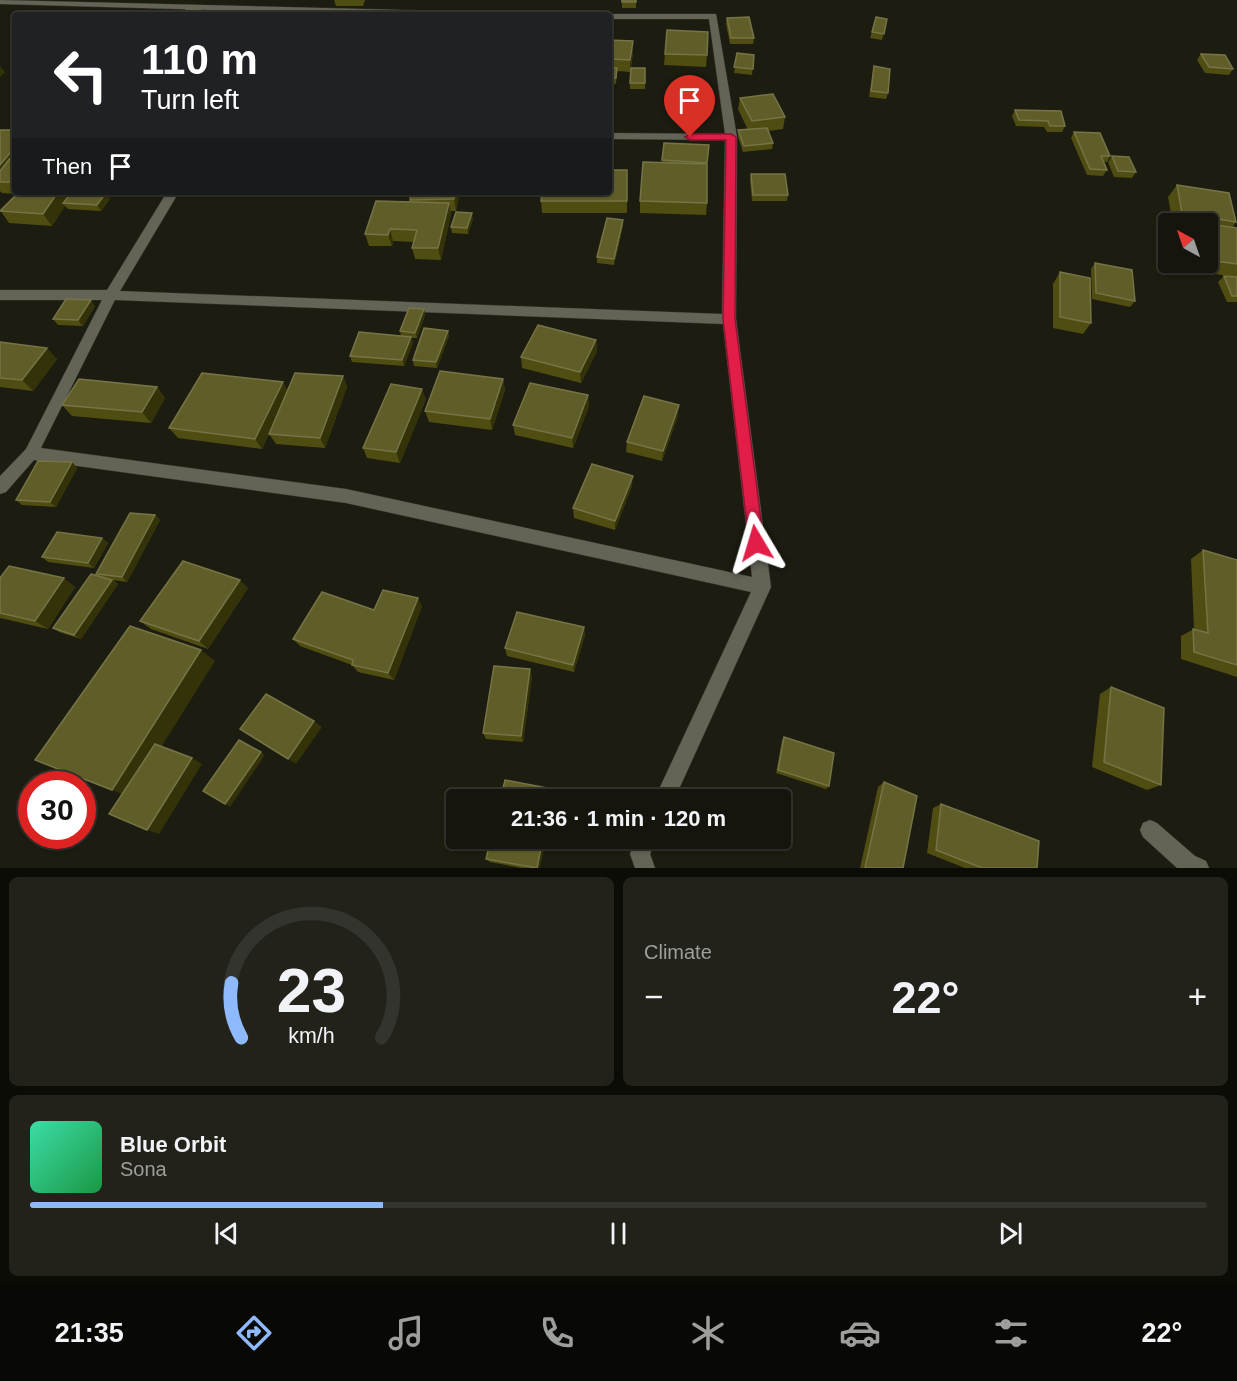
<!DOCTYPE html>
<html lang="en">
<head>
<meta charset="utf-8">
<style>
  body { margin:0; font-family:Arial,sans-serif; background:#22221b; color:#f1f3f6; height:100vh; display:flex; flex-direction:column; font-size:22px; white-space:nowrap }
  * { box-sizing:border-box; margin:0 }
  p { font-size:20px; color:#9d9f9d }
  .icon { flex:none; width:33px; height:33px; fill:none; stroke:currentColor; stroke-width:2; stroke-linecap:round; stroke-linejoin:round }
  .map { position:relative; height:868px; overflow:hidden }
  .side { display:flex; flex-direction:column; gap:9px; padding:9px; background:#0c0c07; flex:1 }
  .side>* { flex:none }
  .hud { position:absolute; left:12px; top:12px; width:600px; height:183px; border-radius:6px; box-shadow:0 2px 4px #0004,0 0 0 2px #34342e; background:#202124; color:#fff; overflow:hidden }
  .needle { width:39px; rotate:320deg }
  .tools { position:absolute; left:1158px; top:213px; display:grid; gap:12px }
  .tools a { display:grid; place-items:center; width:60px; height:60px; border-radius:6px; background:#15150d; box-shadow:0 2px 4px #0004,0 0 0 2px #34342e; font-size:30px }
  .speed { position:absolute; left:18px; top:771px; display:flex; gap:12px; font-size:30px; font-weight:700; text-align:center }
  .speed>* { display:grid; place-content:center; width:78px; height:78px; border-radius:50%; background:#15150d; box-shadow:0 2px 4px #0004,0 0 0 2px #34342e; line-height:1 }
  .speed .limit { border:9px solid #d22; background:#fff; color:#111 }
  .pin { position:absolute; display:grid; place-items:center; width:51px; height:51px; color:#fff; margin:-62px -26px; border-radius:50% 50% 50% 0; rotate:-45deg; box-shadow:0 0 6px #0007 }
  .pin .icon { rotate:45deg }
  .me { position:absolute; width:66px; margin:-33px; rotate:353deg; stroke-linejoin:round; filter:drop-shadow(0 0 4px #0008) }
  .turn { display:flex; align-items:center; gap:21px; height:126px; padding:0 30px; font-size:27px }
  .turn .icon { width:78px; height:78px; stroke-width:2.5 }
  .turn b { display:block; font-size:42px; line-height:51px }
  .then { display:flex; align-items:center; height:57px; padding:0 30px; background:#0003; gap:12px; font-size:22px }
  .big { font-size:45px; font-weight:800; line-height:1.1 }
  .side .widget { flex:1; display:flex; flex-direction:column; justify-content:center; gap:9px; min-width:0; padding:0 21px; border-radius:9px; background:#22221b }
  .side .dial { align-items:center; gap:0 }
  .dial svg { height:156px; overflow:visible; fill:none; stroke:#34342e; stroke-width:7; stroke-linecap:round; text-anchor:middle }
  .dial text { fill:#f1f3f6; stroke:none }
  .song { display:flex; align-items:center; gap:18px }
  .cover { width:72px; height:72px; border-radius:9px; background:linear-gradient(135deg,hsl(160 70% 55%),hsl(140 70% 35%)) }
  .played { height:6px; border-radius:3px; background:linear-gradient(90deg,#8eb9fc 30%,#34342e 30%) }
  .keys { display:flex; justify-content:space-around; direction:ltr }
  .heat { display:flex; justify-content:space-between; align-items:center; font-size:33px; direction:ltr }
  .side .tiles { flex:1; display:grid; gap:9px; grid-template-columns:1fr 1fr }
  .widget:last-child { grid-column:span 2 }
  .trip { position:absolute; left:446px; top:789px; width:345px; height:60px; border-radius:6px; background:#15150d; box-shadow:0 2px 4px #0004,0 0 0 2px #34342e; font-weight:800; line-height:60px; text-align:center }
  .menu { display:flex; height:96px; justify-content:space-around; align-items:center; background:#080805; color:#9d9f9d }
  .menu .icon { width:42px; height:42px }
  .menu .active { color:#8eb9fc }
  .menu b { font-size:27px; color:#f1f3f6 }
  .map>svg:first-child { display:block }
</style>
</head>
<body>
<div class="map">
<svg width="1237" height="868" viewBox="0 0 1237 868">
  <rect width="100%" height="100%" fill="#1c1c11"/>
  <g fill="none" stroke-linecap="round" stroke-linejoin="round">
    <defs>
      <g id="minor">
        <path d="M 0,0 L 484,12 L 489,15 L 387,15 L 0,4 Z"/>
        <path d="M 606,14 L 716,14 L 737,137 L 736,319 L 771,587 L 674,800 L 654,800 L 751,592 L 346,503 L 34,460 L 6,492 L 0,494 L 0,476 L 26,449 L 102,300 L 0,300 L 0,290 L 107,290 L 167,192 L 179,192 L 120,291 L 722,314 L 725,140 L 609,139 L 609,133 L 725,134 L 709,19 L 609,19 L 609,15 ZM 115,300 L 723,324 L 752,577 L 346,489 L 41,448 Z"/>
        <path d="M 1150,820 L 1157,823 L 1195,856 L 1206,861 L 1209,868 L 1177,868 L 1143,837 L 1140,830 L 1143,823 Z"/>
        <path d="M 636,838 L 657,838 L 650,854 L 655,868 L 635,868 L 630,854 Z"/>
      </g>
    </defs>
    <!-- minor casing -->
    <use href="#minor" stroke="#35352e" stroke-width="1"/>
    <!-- minor -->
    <use href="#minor" fill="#636456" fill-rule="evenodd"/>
  </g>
  <!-- wall -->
  <g fill="#4f4d12">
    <path d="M 334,0 L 365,0 L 363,6 L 336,6 Z"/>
    <rect x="622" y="0" width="14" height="8"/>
    <path d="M 876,17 L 887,19 L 882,40 L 870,38 Z"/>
    <path d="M 727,18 L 754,38 L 753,44 L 730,44 L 726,24 Z"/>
    <path d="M 667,30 L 707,55 L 706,67 L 664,65 Z"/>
    <path d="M 609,40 L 633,52 L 631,68 L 645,68 L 645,89 L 630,89 L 630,70 L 630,72 L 617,71 L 616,84 L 609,83 Z"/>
    <path d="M 737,53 L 754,55 L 752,75 L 734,73 Z"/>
    <path d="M 1201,54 L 1233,69 L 1229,75 L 1205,73 L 1197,60 Z"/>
    <path d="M 874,66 L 888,93 L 886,99 L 869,97 Z"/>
    <path d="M 740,98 L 785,117 L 783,129 L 768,131 L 773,143 L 772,149 L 743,152 L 738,137 L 738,130 L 748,130 L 738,109 Z"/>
    <path d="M 1015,110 L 1065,126 L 1062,132 L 1047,132 L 1044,127 L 1016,126 L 1012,116 Z"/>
    <path d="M 0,130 L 15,130 L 15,192 L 64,192 L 68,197 L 98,192 L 142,192 L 139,196 L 107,195 L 110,199 L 101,211 L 68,209 L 65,206 L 52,226 L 9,223 L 0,210 L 17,194 L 2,193 L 0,191 Z"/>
    <path d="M 1074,132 L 1110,156 L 1107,162 L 1103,162 L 1107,170 L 1103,176 L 1087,175 L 1071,138 Z"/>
    <path d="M 664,143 L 707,164 L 707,203 L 706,215 L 640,213 L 640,201 L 662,162 Z"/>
    <path d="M 1112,156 L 1136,172 L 1132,178 L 1114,177 L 1108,162 Z"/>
    <path d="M 627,170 L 627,213 L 542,213 L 541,201 Z"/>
    <path d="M 751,174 L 788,195 L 787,201 L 752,201 L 750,180 Z"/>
    <path d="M 1177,185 L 1236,222 L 1232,228 L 1237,228 L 1237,302 L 1227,302 L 1218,282 L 1224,276 L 1229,276 L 1181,269 L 1179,262 L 1208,262 L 1208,224 L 1173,224 L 1168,197 Z"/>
    <path d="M 411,192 L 460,192 L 456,211 L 451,211 L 451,214 L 441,260 L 415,259 L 412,248 L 414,242 L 393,241 L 392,246 L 369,246 L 365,234 L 410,202 L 410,200 Z"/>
    <path d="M 473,219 L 468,234 L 452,233 L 451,227 Z"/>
    <path d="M 623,220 L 623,226 L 614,265 L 597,263 L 597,257 Z"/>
    <path d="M 1095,263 L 1135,301 L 1130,307 L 1092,299 L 1091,269 Z"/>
    <path d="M 1060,272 L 1091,323 L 1083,334 L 1053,328 L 1053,284 Z"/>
    <path d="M 95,306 L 83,326 L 58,325 L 53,319 Z"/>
    <path d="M 424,309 L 425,315 L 417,338 L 411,338 L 413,343 L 404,366 L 352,362 L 350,356 L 401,336 L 400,331 Z"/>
    <path d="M 448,331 L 449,336 L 437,368 L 414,366 L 413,360 Z"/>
    <path d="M 596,340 L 597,351 L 581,383 L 522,368 L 521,357 Z"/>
    <path d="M 0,342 L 57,359 L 33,391 L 0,387 Z"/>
    <path d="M 343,376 L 347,387 L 325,448 L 276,444 L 269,434 L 271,429 L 262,449 L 178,438 L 169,428 L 288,390 Z"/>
    <path d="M 503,379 L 505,390 L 492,430 L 429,422 L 425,411 Z"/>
    <path d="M 157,387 L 165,398 L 151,423 L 72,416 L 62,405 Z"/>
    <path d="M 588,395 L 589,406 L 573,448 L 515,435 L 513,425 Z"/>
    <path d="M 426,399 L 400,463 L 367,458 L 363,448 Z"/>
    <path d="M 678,416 L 662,461 L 626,452 L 627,442 Z"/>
    <path d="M 72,462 L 77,468 L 56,507 L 22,505 L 16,500 Z"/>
    <path d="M 632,486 L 615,530 L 574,518 L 573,508 Z"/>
    <path d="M 155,515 L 160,520 L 127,582 L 113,580 L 118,584 L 81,639 L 59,632 L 53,628 L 99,576 L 96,574 Z"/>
    <path d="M 102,538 L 108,543 L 94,568 L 48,562 L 42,557 Z"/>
    <path d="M 1203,550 L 1237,560 L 1237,677 L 1181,659 L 1181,636 L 1194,629 L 1191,559 Z"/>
    <path d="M 0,578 L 75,587 L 48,629 L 0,618 Z"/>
    <path d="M 248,588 L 208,649 L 151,629 L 140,621 Z"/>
    <path d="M 422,606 L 394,680 L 358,672 L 352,665 L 300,646 L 293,639 L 374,610 Z"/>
    <path d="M 584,627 L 585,635 L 574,672 L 507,656 L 505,648 Z"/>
    <path d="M 532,676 L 523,742 L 486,739 L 483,733 Z"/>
    <path d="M 1111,687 L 1161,785 L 1147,790 L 1092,767 L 1100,694 Z"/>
    <path d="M 784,737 L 829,786 L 826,789 L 776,773 L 782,740 Z"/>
    <path d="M 884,782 L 903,868 L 860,868 L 878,787 Z"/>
    <path d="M 941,804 L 1037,868 L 965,868 L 927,853 L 933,808 Z"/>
    <path d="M 486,859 L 540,868 L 521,868 L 490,862 Z"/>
  </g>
  <!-- shaded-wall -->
  <g fill="#333208">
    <path d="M 633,41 L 633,52 L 630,72 L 630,60 Z"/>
    <path d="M 0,66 L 5,72 L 0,77 Z"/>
    <path d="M 15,147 L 15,169 L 0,182 L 0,165 Z"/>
    <path d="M 58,192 L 64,192 L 69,200 L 63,203 L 65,206 L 52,226 L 43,214 Z"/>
    <path d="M 455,192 L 460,192 L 456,211 L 454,199 Z"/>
    <path d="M 106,193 L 110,199 L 101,211 L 97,205 Z"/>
    <path d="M 449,203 L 451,214 L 441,260 L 438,248 Z"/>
    <path d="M 472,213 L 473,219 L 468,234 L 467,228 Z"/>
    <path d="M 623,220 L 623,226 L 614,265 L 614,259 Z"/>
    <path d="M 390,229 L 393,241 L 392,246 L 388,235 Z"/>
    <path d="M 91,300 L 95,306 L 83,326 L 78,320 Z"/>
    <path d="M 424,309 L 425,315 L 417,338 L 415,333 Z"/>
    <path d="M 448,331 L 449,336 L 437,368 L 436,362 Z"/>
    <path d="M 411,337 L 413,343 L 404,366 L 402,360 Z"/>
    <path d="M 596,340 L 597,351 L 581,383 L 580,372 Z"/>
    <path d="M 47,348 L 57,359 L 33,391 L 22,380 Z"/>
    <path d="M 343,376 L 347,387 L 325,448 L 320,438 Z"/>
    <path d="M 503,379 L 505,390 L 492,430 L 490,419 Z"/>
    <path d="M 283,382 L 289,393 L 262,449 L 255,439 Z"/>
    <path d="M 157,387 L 165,398 L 151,423 L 142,412 Z"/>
    <path d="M 422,389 L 426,399 L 400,463 L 396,452 Z"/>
    <path d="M 588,395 L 589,406 L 573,448 L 572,438 Z"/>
    <path d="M 679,405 L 678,416 L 662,461 L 663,451 Z"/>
    <path d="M 72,462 L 77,468 L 56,507 L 50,502 Z"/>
    <path d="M 633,476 L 632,486 L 615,530 L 615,521 Z"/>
    <path d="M 155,515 L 160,520 L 127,582 L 122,577 Z"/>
    <path d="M 102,538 L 108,543 L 94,568 L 88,563 Z"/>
    <path d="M 64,578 L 75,587 L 48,629 L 35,621 Z"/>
    <path d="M 112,580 L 118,584 L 81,639 L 74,635 Z"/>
    <path d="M 240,580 L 248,588 L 208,649 L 199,641 Z"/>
    <path d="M 418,598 L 422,606 L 394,680 L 388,673 Z"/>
    <path d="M 584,627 L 585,635 L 574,672 L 573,665 Z"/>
    <path d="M 201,650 L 215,661 L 130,797 L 112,790 Z"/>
    <path d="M 530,669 L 532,676 L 523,742 L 521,736 Z"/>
    <path d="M 314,721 L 322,727 L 296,764 L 288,759 Z"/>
    <path d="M 261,752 L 265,755 L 230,807 L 225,804 Z"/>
    <path d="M 192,758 L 202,764 L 159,834 L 147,830 Z"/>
    <path d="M 553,789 L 555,794 L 553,800 L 551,800 Z"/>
    <path d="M 543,838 L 546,838 L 540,868 L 537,868 Z"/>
  </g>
  <!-- building -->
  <g fill="#605e28" stroke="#757446" stroke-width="1.5">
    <rect x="622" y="0" width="14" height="2"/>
    <path d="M 186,10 L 200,10 L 197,15 L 183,15 Z"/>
    <path d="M 362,11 L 392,13 L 391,15 L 360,15 Z"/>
    <path d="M 749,17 L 754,38 L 731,38 L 727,18 Z"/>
    <path d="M 876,17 L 887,19 L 884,34 L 872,32 Z"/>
    <path d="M 667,30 L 708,32 L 707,55 L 665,54 Z"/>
    <path d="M 609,40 L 633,41 L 630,60 L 609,59 Z"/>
    <path d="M 737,53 L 754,55 L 753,69 L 734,67 Z"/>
    <path d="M 1201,54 L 1225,55 L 1233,69 L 1209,67 Z"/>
    <path d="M 874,66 L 890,69 L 888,93 L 871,91 Z"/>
    <path d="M 609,68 L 617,68 L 616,78 L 609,77 Z"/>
    <path d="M 631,68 L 645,68 L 645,83 L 630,83 Z"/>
    <path d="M 773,94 L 785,117 L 752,121 L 740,98 Z"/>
    <path d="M 1015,110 L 1061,111 L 1065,126 L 1050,126 L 1048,121 L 1019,120 Z"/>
    <path d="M 767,128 L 773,143 L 744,146 L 738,130 Z"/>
    <path d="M 0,130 L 15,130 L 15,147 L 0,165 Z"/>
    <path d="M 1074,132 L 1100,133 L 1110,156 L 1101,156 L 1107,170 L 1090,169 Z"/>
    <path d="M 664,143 L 709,145 L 707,163 L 662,160 Z"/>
    <path d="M 15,152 L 15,182 L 0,182 L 0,171 Z"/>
    <path d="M 1112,156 L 1129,157 L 1136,172 L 1118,171 Z"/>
    <path d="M 643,162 L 707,164 L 707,203 L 640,201 Z"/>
    <path d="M 609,170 L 627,170 L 627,201 L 541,201 L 542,192 L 609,192 Z"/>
    <path d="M 751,174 L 785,174 L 788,195 L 753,195 Z"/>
    <path d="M 1177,185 L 1229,193 L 1236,222 L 1182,213 Z"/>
    <path d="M 19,192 L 58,192 L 43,214 L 0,211 Z"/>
    <path d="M 72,192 L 86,192 L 106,193 L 97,205 L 63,203 Z"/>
    <path d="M 411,192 L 455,192 L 454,199 L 410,200 Z"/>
    <path d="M 376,201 L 449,203 L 438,248 L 412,248 L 417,230 L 390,229 L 388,235 L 365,234 Z"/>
    <path d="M 456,212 L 472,213 L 467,228 L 451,227 Z"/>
    <path d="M 607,218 L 623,220 L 614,259 L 597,257 Z"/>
    <path d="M 1181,221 L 1201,224 L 1182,224 Z"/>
    <path d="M 1208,224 L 1237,228 L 1237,264 L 1208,260 Z"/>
    <path d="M 1095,263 L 1132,270 L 1135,301 L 1096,293 Z"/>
    <path d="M 1060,272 L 1090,278 L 1091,323 L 1060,317 Z"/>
    <path d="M 1224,276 L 1237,277 L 1237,296 L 1232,296 Z"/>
    <path d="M 66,299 L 91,300 L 78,320 L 53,319 Z"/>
    <path d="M 409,308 L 424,309 L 415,333 L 400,331 Z"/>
    <path d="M 538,325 L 596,340 L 580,372 L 521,357 Z"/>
    <path d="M 424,328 L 448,331 L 436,362 L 413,360 Z"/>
    <path d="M 359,332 L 411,337 L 402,360 L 350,356 Z"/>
    <path d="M 0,342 L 47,348 L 22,380 L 0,378 Z"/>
    <path d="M 440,371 L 503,379 L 490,419 L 425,411 Z"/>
    <path d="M 202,373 L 283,382 L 255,439 L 169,428 Z"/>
    <path d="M 295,373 L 343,376 L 320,438 L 269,434 Z"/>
    <path d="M 79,379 L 157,387 L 142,412 L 62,405 Z"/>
    <path d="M 530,383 L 588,395 L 572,438 L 513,425 Z"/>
    <path d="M 391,384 L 422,389 L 396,452 L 363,448 Z"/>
    <path d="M 644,396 L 679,405 L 663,451 L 627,442 Z"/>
    <path d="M 38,461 L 72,462 L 50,502 L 16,500 Z"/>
    <path d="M 592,464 L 633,476 L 615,521 L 573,508 Z"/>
    <path d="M 130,513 L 155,515 L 122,577 L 96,574 Z"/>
    <path d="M 57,532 L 102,538 L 88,563 L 42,557 Z"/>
    <path d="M 1203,550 L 1237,560 L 1237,665 L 1194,652 L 1193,629 L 1208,633 Z"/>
    <path d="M 183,561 L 240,580 L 199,641 L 140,621 Z"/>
    <path d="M 9,566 L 64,578 L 35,621 L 0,613 L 0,578 Z"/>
    <path d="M 91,574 L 112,580 L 74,635 L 53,628 Z"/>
    <path d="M 383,590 L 418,598 L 388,673 L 352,665 L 353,660 L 293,639 L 322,592 L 374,610 Z"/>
    <path d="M 517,612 L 584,627 L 573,665 L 505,648 Z"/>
    <path d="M 130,626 L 201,650 L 112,790 L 35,760 Z"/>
    <path d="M 494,666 L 530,669 L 521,736 L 483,733 Z"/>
    <path d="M 1111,687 L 1164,708 L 1161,785 L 1104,762 Z"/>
    <path d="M 266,694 L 314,721 L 288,759 L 240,729 Z"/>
    <path d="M 784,737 L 834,753 L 829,786 L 778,770 Z"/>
    <path d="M 239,740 L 261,752 L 225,804 L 203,791 Z"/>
    <path d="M 155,744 L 192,758 L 147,830 L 109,814 Z"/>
    <path d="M 505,780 L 553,789 L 551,800 L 500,800 Z"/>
    <path d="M 884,782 L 917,796 L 903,868 L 865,868 Z"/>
    <path d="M 941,804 L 1039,841 L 1037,868 L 982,868 L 936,850 Z"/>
    <path d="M 491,838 L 543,838 L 537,868 L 486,859 Z"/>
  </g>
  <!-- route -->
  <path fill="#e11d48" stroke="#92132f" stroke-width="1.5" d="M 731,134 L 736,137 L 735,319 L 764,543 L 756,549 L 749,543 L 723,319 L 726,140 L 690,140 L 685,137 L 690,134 Z"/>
</svg>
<div class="tools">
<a><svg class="needle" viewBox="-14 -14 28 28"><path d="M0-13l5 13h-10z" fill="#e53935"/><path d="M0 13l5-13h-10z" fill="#9d9f9d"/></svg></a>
</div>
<div class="speed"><div class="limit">30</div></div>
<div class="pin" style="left:690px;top:137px;background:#d93025"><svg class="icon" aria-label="arrive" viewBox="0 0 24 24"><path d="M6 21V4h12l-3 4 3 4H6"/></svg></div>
<svg class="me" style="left:756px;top:543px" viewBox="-20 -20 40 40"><path d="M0-17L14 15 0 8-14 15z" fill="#e11d48" stroke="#fff" stroke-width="4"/></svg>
<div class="trip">21:36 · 1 min · 120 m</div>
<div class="hud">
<div class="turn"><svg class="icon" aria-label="left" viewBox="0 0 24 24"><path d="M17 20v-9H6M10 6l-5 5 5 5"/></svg><div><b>110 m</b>Turn left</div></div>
<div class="then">Then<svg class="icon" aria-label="arrive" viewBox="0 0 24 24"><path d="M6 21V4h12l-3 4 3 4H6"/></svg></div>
</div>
</div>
<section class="side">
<div class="tiles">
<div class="widget dial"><svg viewBox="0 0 100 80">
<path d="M14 69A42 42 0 1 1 86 69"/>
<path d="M14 69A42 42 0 0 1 9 41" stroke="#8eb9fc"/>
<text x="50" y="56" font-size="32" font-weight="700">23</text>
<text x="50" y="72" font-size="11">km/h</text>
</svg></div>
<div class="widget"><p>Climate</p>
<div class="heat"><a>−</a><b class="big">22°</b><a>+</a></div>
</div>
<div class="widget">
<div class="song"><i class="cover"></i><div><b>Blue Orbit</b><p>Sona</p></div></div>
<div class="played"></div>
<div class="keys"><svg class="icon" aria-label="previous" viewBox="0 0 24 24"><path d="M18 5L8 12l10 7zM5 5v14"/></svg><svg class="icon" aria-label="pause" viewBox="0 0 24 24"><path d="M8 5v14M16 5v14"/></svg><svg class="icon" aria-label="next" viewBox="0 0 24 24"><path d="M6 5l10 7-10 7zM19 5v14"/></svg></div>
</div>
</div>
</section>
<nav class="menu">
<b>21:35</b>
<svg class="icon active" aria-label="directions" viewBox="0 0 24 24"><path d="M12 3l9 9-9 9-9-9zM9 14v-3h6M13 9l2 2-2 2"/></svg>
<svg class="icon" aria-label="music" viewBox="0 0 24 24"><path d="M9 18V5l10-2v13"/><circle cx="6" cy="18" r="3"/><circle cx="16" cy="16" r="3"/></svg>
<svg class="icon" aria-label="phone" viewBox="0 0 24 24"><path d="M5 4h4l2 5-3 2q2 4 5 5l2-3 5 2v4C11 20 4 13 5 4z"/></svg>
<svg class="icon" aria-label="climate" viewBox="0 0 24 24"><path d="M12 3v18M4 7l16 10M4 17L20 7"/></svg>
<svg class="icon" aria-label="car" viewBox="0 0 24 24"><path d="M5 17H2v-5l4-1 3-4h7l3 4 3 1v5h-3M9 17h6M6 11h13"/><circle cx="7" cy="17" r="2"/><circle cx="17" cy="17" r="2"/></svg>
<svg class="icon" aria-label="filters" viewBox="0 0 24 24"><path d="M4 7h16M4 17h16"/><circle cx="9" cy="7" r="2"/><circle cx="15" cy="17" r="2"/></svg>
<b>22°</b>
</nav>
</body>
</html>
